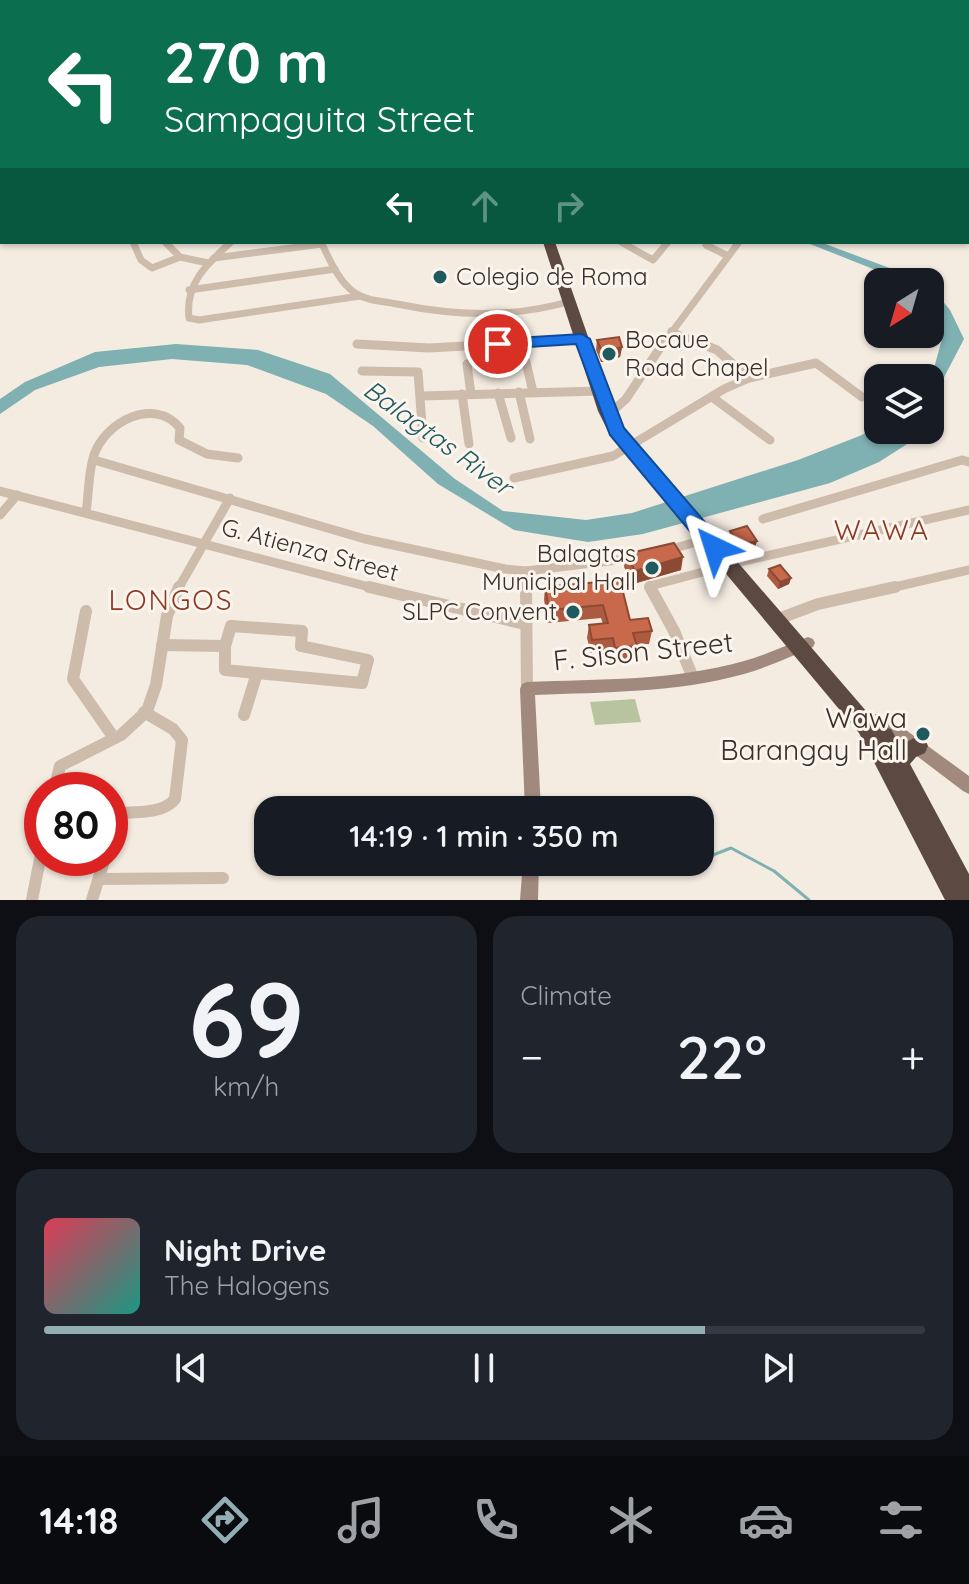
<!DOCTYPE html>
<html lang="en">
<head>
<meta charset="utf-8">
<style>
  body { margin:0; font-family:Quicksand,sans-serif; background:#20242c; color:#f1f3f6; height:100vh; display:flex; flex-direction:column; font-size:30px; white-space:nowrap }
  * { box-sizing:border-box; margin:0 }
  p { font-size:26px; color:#9ea1a6 }
  .icon { flex:none; width:44px; height:44px; fill:none; stroke:currentColor; stroke-width:2; stroke-linecap:round; stroke-linejoin:round }
  .map { position:relative; height:900px; overflow:hidden }
  .sheet { display:flex; flex-direction:column; gap:16px; padding:16px; background:#0d0f14; flex:1 }
  .sheet>* { flex:none }
  .top-card { position:absolute; left:0px; top:0px; width:970px; height:244px; box-shadow:0 2px 6px #0004; background:#0b6e4f; color:#fff; overflow:hidden }
  .needle { width:52px; rotate:217deg }
  .tools { position:absolute; left:864px; top:268px; display:grid; gap:16px }
  .tools a { display:grid; place-items:center; width:80px; height:80px; border-radius:16px; background:#171b24; box-shadow:0 2px 6px #0004; font-size:40px }
  .speed { position:absolute; left:24px; top:772px; display:flex; gap:16px; font-size:40px; font-weight:700; text-align:center }
  .speed>* { display:grid; place-content:center; width:104px; height:104px; border-radius:50%; background:#171b24; box-shadow:0 2px 6px #0004; line-height:1 }
  .speed .limit { border:12px solid #d22; background:#fff; color:#111 }
  .pin { position:absolute; display:grid; place-items:center; width:68px; height:68px; color:#fff; margin:-34px; border:4px solid #fff; border-radius:50%; box-shadow:0 2px 8px #0007 }
  .me { position:absolute; width:88px; margin:-44px; rotate:319deg; stroke-linejoin:round; filter:drop-shadow(0 0 6px #0008) }
  .turn { display:flex; align-items:center; gap:28px; height:168px; padding:0 32px; font-size:36px }
  .turn .icon { width:104px; height:104px; stroke-width:2.5 }
  .turn b { display:block; font-size:56px; line-height:68px }
  .lanes { display:flex; align-items:center; height:76px; padding:0 32px; background:#0003; justify-content:center; gap:40px; direction:ltr }
  .lanes .off { opacity:.35 }
  .big { font-size:60px; font-weight:600; line-height:1.1 }
  .sheet .widget { flex:1; display:flex; flex-direction:column; justify-content:center; gap:12px; min-width:0; padding:0 28px; border-radius:24px; background:#20242c }
  .sheet .dial { align-items:center; gap:0 }
  .dial b { font-size:104px; line-height:1 }
  .song { display:flex; align-items:center; gap:24px }
  .cover { width:96px; height:96px; border-radius:12px; background:linear-gradient(135deg,hsl(350 70% 55%),hsl(170 70% 35%)) }
  .played { height:8px; border-radius:4px; background:linear-gradient(90deg,#92aeb2 75%,#363941 75%) }
  .keys { display:flex; justify-content:space-around; direction:ltr }
  .heat { display:flex; justify-content:space-between; align-items:center; font-size:44px; direction:ltr }
  .sheet .tiles { flex:1; display:grid; gap:16px; grid-template-columns:1fr 1fr }
  .widget:last-child { grid-column:span 2 }
  .trip { position:absolute; left:254px; top:796px; width:460px; height:80px; border-radius:24px; background:#171b24; box-shadow:0 2px 6px #0004; font-weight:600; line-height:80px; text-align:center }
  .tab-bar { display:flex; height:128px; justify-content:space-around; align-items:center; background:#090b0e; color:#9ea1a6 }
  .tab-bar .icon { width:56px; height:56px }
  .tab-bar .selected { color:#92aeb2 }
  .tab-bar b { font-size:36px; color:#f1f3f6 }
  .map>svg:first-child { display:block }
</style>
</head>
<body>
<div class="map">
<svg width="969" height="900" viewBox="0 0 969 900">
  <rect width="100%" height="100%" fill="#f4ebe1"/>
  <!-- green -->
  <path fill="#b8c4a0" d="M 635,699 L 641,722 L 595,725 L 590,702 Z"/>
  <!-- water -->
  <g fill="#7fb0b2">
    <path d="M 805,242 L 820,242 L 927,282 L 906,282 Z"/>
    <path d="M 930,286 L 950,310 L 964,339 L 930,404 L 928,378 L 934,368 L 942,339 L 938,316 L 930,305 Z"/>
    <path d="M 176,344 L 258,350 L 330,374 L 455,479 L 503,511 L 586,520 L 632,513 L 798,460 L 862,435 L 878,425 L 878,430 L 919,430 L 915,439 L 879,462 L 830,483 L 643,534 L 588,542 L 514,530 L 438,484 L 373,426 L 326,394 L 247,365 L 172,359 L 99,367 L 35,390 L 0,414 L 0,399 L 25,382 L 95,352 Z"/>
  </g>
  <g fill="none" stroke-linecap="round" stroke-linejoin="round">
    <!-- stream -->
    <g stroke="#7fb0b2" stroke-width="3">
      <path d="M 700,860 L 731,848 L 774,871 L 809,900"/>
      <path d="M 615,862 L 652,872 L 695,862"/>
    </g>
    <!-- street-far2 -->
    <g stroke="#cdbbac" stroke-width="7">
      <path d="M 133,242 L 141,260 L 152,268 L 180,257"/>
      <path d="M 165,242 L 180,257 L 208,263"/>
      <path d="M 231,242 C 207,264 185,283 189,318 L 199,320 L 360,296"/>
      <path d="M 321,242 C 330,260 338,281 355,293 C 367,301 383,301 397,304 C 456,316 510,318 568,302"/>
      <path d="M 621,242 L 653,260 L 668,242"/>
      <path d="M 706,245 L 728,256"/>
      <path d="M 214,258 L 322,244"/>
      <path d="M 189,290 L 335,269"/>
      <path d="M 671,331 L 702,344"/>
      <path d="M 502,344 L 582,339"/>
      <path d="M 663,344 L 739,242"/>
    </g>
    <!-- street-far1 -->
    <g stroke="#cdbbac" stroke-width="9">
      <path d="M 697,342 L 717,350 L 749,378"/>
      <path d="M 357,344 L 429,348 L 536,342"/>
      <path d="M 526,362 L 533,392"/>
      <path d="M 467,364 L 471,394"/>
      <path d="M 362,371 L 418,372 L 423,438"/>
      <path d="M 519,392 L 530,439"/>
      <path d="M 498,393 L 511,438"/>
      <path d="M 462,394 L 469,444"/>
      <path d="M 421,396 L 600,391"/>
      <path d="M 712,397 L 770,440"/>
      <path d="M 608,415 L 626,399 L 664,342"/>
      <path d="M 94,460 L 365,539 L 505,569 L 526,571 L 634,558"/>
      <path d="M 514,478 L 613,456 L 724,389 L 749,378 L 816,363 L 862,397"/>
      <path d="M 0,491 L 377,589"/>
      <path d="M 86,512 C 89,493 88,473 94,455 C 105,422 154,396 180,428 L 179,440 L 207,454 L 238,458"/>
      <path d="M 0,515 L 17,495"/>
      <path d="M 763,519 L 962,460 L 969,462"/>
      <path d="M 668,550 L 707,539"/>
      <path d="M 526,571 L 526,589"/>
      <path d="M 178,589 L 230,498"/>
      <path d="M 651,589 L 650,586 L 748,560 L 969,510"/>
      <path d="M 886,589 L 969,570"/>
    </g>
    <!-- street -->
    <g stroke="#cdbbac" stroke-width="12">
      <path d="M 369,587 L 525,624"/>
      <path d="M 526,587 L 527,689"/>
      <path d="M 650,587 L 674,631 L 693,678"/>
      <path d="M 86,611 L 73,679 L 114,738"/>
      <path d="M 778,619 L 818,604 L 895,587"/>
      <path d="M 231,626 L 302,631 L 301,646 L 368,660 L 362,683 L 225,670 L 225,646 Z"/>
      <path d="M 162,645 L 225,646"/>
      <path d="M 244,715 L 257,673"/>
      <path d="M 54,790 L 60,766 L 121,735 L 147,711 L 156,685 L 167,616 L 179,587"/>
      <path d="M 110,813 L 117,813 L 110,839"/>
      <path d="M 117,813 C 135,812 164,814 175,799 L 182,740 L 173,729 L 144,712"/>
      <path d="M 99,879 L 223,878"/>
      <path d="M 32,900 L 42,849"/>
      <path d="M 92,900 L 105,858"/>
    </g>
    <!-- secondary -->
    <g fill="#a18a7d" fill-rule="evenodd">
      <path d="M 808,637 L 813,639 L 815,643 L 813,647 C 790,657 768,667 744,674 C 676,693 604,692 535,695 L 541,810 L 525,810 L 520,689 L 522,684 L 527,682 C 599,679 674,681 744,661 C 766,655 786,645 808,637 Z"/>
      <path d="M 876,714 L 888,717 L 969,776 L 969,794 L 963,791 L 880,728 L 866,733 L 861,731 L 858,726 L 861,721 Z"/>
      <path d="M 523,862 L 539,862 L 538,900 L 520,900 Z"/>
    </g>
    <!-- highway -->
    <g fill="#5c4a42" fill-rule="evenodd">
      <rect x="481" y="0" width="8" height="2"/>
      <path d="M 543,242 L 555,242 L 614,411 L 622,428 L 873,719 L 878,729 L 884,727 L 891,729 L 900,745 L 918,736 L 925,739 L 928,746 L 925,753 L 916,757 L 910,764 L 969,874 L 969,900 L 945,900 L 859,733 L 610,435 L 598,411 Z"/>
    </g>
  </g>
  <!-- wall -->
  <g fill="#ac5a40">
    <path d="M 597,340 L 622,347 L 620,357 L 601,362 L 596,350 Z"/>
    <path d="M 730,531 L 754,551 L 737,555 L 728,540 Z"/>
    <path d="M 626,554 L 681,570 L 633,584 L 624,567 Z"/>
    <path d="M 769,569 L 791,578 L 789,584 L 778,589 L 767,576 Z"/>
    <path d="M 620,580 L 630,620 L 652,631 L 649,644 L 636,645 L 634,658 L 613,661 L 611,651 L 591,653 L 587,638 L 589,625 L 603,624 L 601,618 L 548,623 L 544,600 L 545,587 Z"/>
  </g>
  <!-- shaded-wall -->
  <g fill="#8c4a34">
    <path d="M 622,347 L 620,357 L 601,362 L 602,352 Z"/>
    <path d="M 757,541 L 754,551 L 737,555 L 740,545 Z"/>
    <path d="M 683,557 L 681,570 L 633,584 L 635,571 Z"/>
    <path d="M 791,578 L 789,584 L 778,589 L 780,582 Z"/>
  </g>
  <!-- building -->
  <g fill="#c8694b" stroke="#8c4a34" stroke-width="2">
    <path d="M 619,337 L 622,347 L 602,352 L 597,340 Z"/>
    <path d="M 747,526 L 757,541 L 740,545 L 730,531 Z"/>
    <path d="M 674,543 L 683,557 L 635,571 L 626,554 Z"/>
    <path d="M 780,565 L 791,578 L 780,582 L 769,569 Z"/>
    <path d="M 620,580 L 630,620 L 648,618 L 652,631 L 633,633 L 637,646 L 615,648 L 613,638 L 592,640 L 589,625 L 608,623 L 603,605 L 549,610 L 545,587 Z"/>
  </g>
  <!-- route -->
  <path fill="#1a73e8" stroke="#114b97" stroke-width="2" d="M 582,334 L 590,339 L 624,428 L 722,542 L 725,548 L 722,553 L 708,553 L 610,435 L 576,344 L 498,349 L 490,344 L 498,339 Z"/>
  <!-- markers -->
  <g fill="#1f5a5e" stroke="#fbf5ee" stroke-width="3">
    <circle cx="440" cy="277" r="8"/>
    <circle cx="609" cy="354" r="8"/>
    <circle cx="652" cy="568" r="8"/>
    <circle cx="573" cy="612" r="8"/>
    <circle cx="923" cy="734" r="8"/>
  </g>
  <g text-anchor="middle" stroke-width="6" stroke-linejoin="round" paint-order="stroke">
    <!-- poi labels -->
    <g font-size="24" fill="#3b302b" stroke="#fbf5ee" text-anchor="start">
      <text x="456" y="285">Colegio de Roma</text>
      <text x="625" y="348">Bocaue<tspan x="625" dy="28">Road Chapel</tspan></text>
      <text x="636" y="562" text-anchor="end">Balagtas<tspan x="636" dy="28">Municipal Hall</tspan></text>
      <text x="557" y="620" text-anchor="end">SLPC Convent</text>
    </g>
    <!-- street labels -->
    <g font-size="24" fill="#3b302b" stroke="#fbf5ee">
      <text transform="translate(310 550) rotate(15)" y="8">G. Atienza Street</text>
    </g>
    <!-- water labels -->
    <g font-size="26" font-style="italic" fill="#1f5a5e" stroke="#fbf5ee">
      <text transform="translate(438 438) rotate(36)" y="9">Balagtas River</text>
    </g>
    <!-- quarter labels -->
    <g font-size="28" letter-spacing="2" fill="#8c3b22" stroke="#fbf5ee">
      <text x="882" y="540">WAWA</text>
      <text x="171" y="610">LONGOS</text>
    </g>
    <!-- near-street labels -->
    <g font-size="28" fill="#3b302b" stroke="#fbf5ee">
      <text transform="translate(643 651) rotate(-6)" y="10">F. Sison Street</text>
    </g>
    <!-- near-poi labels -->
    <g font-size="28" fill="#3b302b" stroke="#fbf5ee" text-anchor="end">
      <text x="907" y="728">Wawa<tspan x="907" dy="32">Barangay Hall</tspan></text>
    </g>
  </g>
</svg>
<div class="tools">
<a><svg class="needle" viewBox="-14 -14 28 28"><path d="M0-13l5 13h-10z" fill="#e53935"/><path d="M0 13l5-13h-10z" fill="#9ea1a6"/></svg></a>
<a><svg class="icon" aria-label="layers" viewBox="0 0 24 24"><path d="M12 4l9 5-9 5-9-5zM3 14l9 5 9-5"/></svg></a>
</div>
<div class="speed"><div class="limit">80</div></div>
<div class="pin" style="left:498px;top:344px;background:#d93025"><svg class="icon" aria-label="arrive" viewBox="0 0 24 24"><path d="M6 21V4h12l-3 4 3 4H6"/></svg></div>
<svg class="me" style="left:715px;top:548px" viewBox="-20 -20 40 40"><path d="M0-17L14 15 0 8-14 15z" fill="#1a73e8" stroke="#fff" stroke-width="4"/></svg>
<div class="trip">14:19 · 1 min · 350 m</div>
<div class="top-card">
<div class="turn"><svg class="icon" aria-label="left" viewBox="0 0 24 24"><path d="M17 20v-9H6M10 6l-5 5 5 5"/></svg><div><b>270 m</b>Sampaguita Street</div></div>
<div class="lanes"><svg class="icon" aria-label="left" viewBox="0 0 24 24"><path d="M17 20v-9H6M10 6l-5 5 5 5"/></svg><svg class="icon off" aria-label="ahead" viewBox="0 0 24 24"><path d="M12 20V5M6 11l6-6 6 6"/></svg><svg class="icon off" aria-label="right" viewBox="0 0 24 24"><path d="M7 20v-9h11M14 6l5 5-5 5"/></svg></div>
</div>
</div>
<section class="sheet">
<div class="tiles">
<div class="widget dial"><b>69</b><p>km/h</p></div>
<div class="widget"><p>Climate</p>
<div class="heat"><a>−</a><b class="big">22°</b><a>+</a></div>
</div>
<div class="widget">
<div class="song"><i class="cover"></i><div><b>Night Drive</b><p>The Halogens</p></div></div>
<div class="played"></div>
<div class="keys"><svg class="icon" aria-label="previous" viewBox="0 0 24 24"><path d="M18 5L8 12l10 7zM5 5v14"/></svg><svg class="icon" aria-label="pause" viewBox="0 0 24 24"><path d="M8 5v14M16 5v14"/></svg><svg class="icon" aria-label="next" viewBox="0 0 24 24"><path d="M6 5l10 7-10 7zM19 5v14"/></svg></div>
</div>
</div>
</section>
<nav class="tab-bar">
<b>14:18</b>
<svg class="icon selected" aria-label="directions" viewBox="0 0 24 24"><path d="M12 3l9 9-9 9-9-9zM9 14v-3h6M13 9l2 2-2 2"/></svg>
<svg class="icon" aria-label="music" viewBox="0 0 24 24"><path d="M9 18V5l10-2v13"/><circle cx="6" cy="18" r="3"/><circle cx="16" cy="16" r="3"/></svg>
<svg class="icon" aria-label="phone" viewBox="0 0 24 24"><path d="M5 4h4l2 5-3 2q2 4 5 5l2-3 5 2v4C11 20 4 13 5 4z"/></svg>
<svg class="icon" aria-label="climate" viewBox="0 0 24 24"><path d="M12 3v18M4 7l16 10M4 17L20 7"/></svg>
<svg class="icon" aria-label="car" viewBox="0 0 24 24"><path d="M5 17H2v-5l4-1 3-4h7l3 4 3 1v5h-3M9 17h6M6 11h13"/><circle cx="7" cy="17" r="2"/><circle cx="17" cy="17" r="2"/></svg>
<svg class="icon" aria-label="filters" viewBox="0 0 24 24"><path d="M4 7h16M4 17h16"/><circle cx="9" cy="7" r="2"/><circle cx="15" cy="17" r="2"/></svg>
</nav>
</body>
</html>
